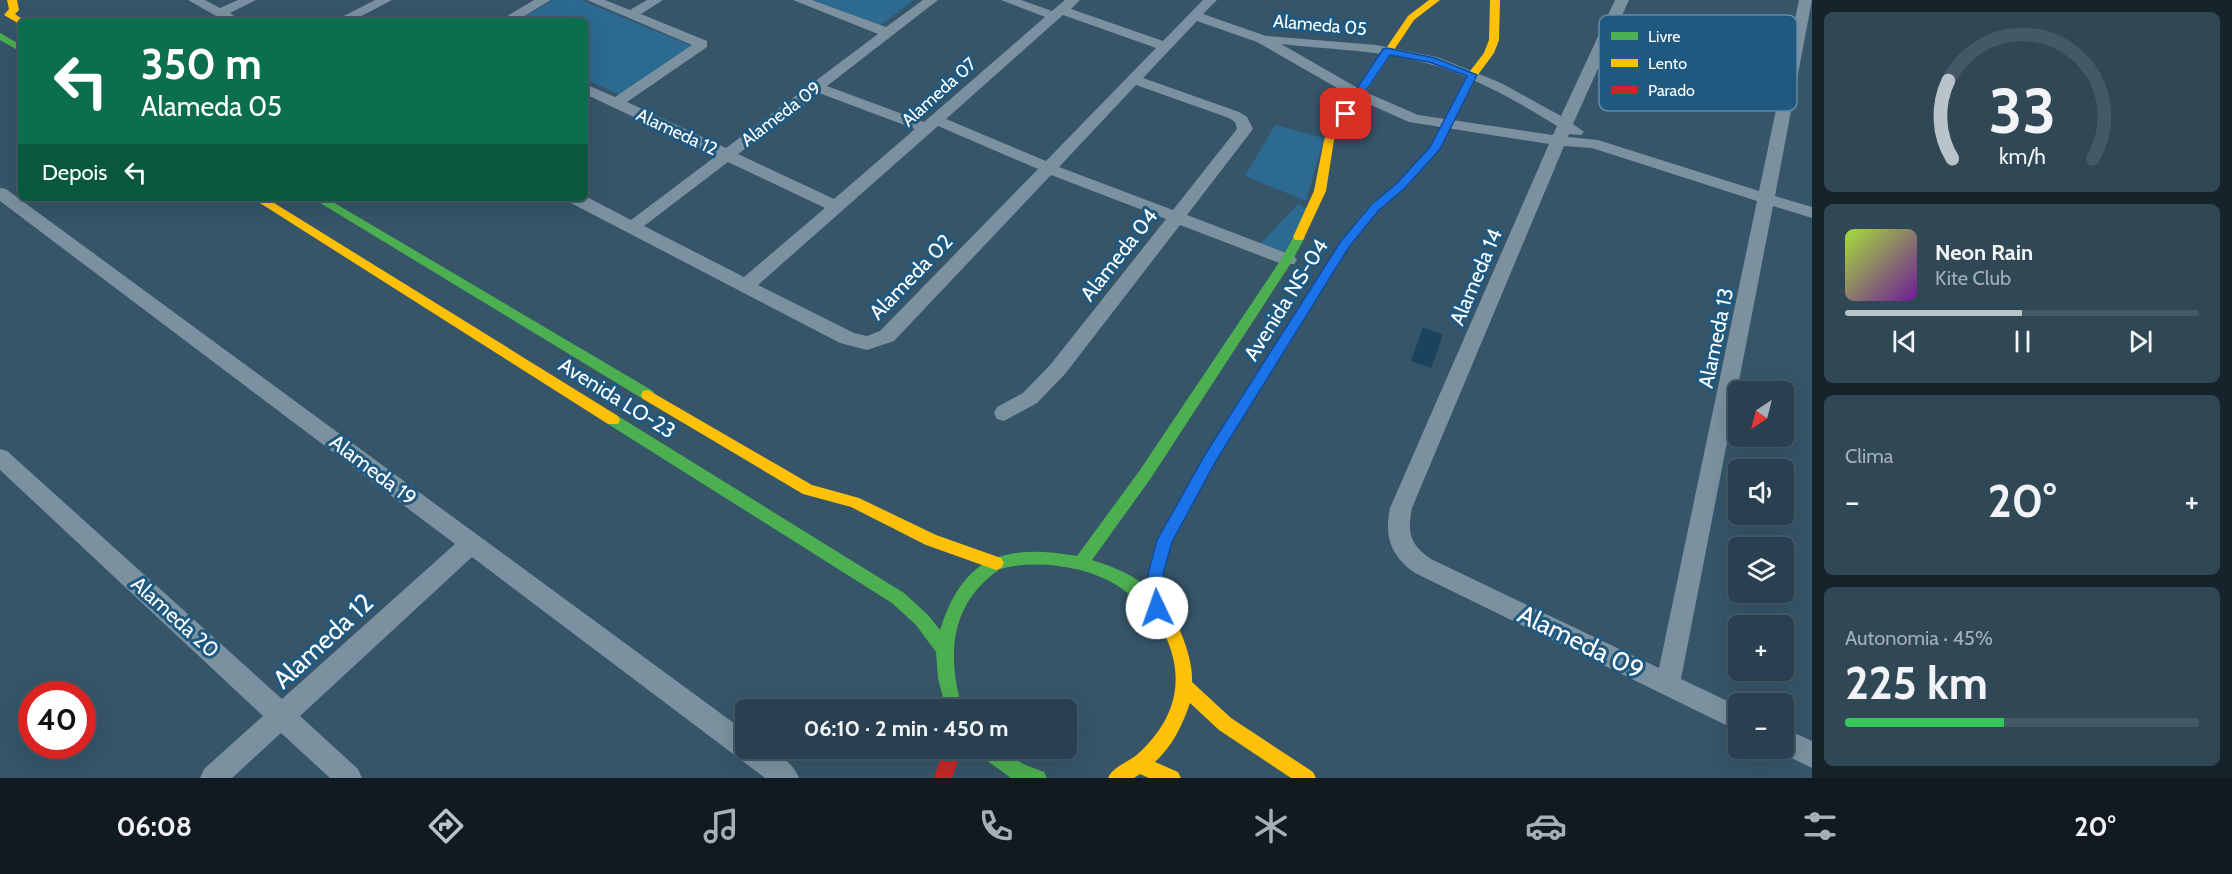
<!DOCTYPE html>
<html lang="pt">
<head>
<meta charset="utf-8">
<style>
  body { margin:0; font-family:Cabin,sans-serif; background:#304756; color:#f1f3f6; height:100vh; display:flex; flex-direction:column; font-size:22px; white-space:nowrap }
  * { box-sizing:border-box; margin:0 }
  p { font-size:20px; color:#a5afb7 }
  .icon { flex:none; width:33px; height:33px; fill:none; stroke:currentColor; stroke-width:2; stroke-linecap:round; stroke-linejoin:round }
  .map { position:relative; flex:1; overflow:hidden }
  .side { display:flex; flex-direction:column; gap:12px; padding:12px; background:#16232b; width:420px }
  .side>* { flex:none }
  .banner { position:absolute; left:18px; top:18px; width:570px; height:183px; border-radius:9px; box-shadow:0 6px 24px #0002,0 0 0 2px #445966; background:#0b6e4f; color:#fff; overflow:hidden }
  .needle { width:39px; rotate:215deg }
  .tools { position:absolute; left:1728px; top:381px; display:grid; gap:12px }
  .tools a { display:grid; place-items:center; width:66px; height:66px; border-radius:9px; background:#28404f; box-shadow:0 6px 24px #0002,0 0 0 2px #445966; font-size:30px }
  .speed { position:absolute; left:18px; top:681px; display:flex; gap:12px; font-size:30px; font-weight:700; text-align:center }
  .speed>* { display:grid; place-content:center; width:78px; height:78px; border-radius:50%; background:#28404f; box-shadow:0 6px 24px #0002,0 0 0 2px #445966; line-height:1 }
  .speed .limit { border:9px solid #d22; background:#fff; color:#111 }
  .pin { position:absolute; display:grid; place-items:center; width:51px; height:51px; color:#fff; margin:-26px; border-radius:12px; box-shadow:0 3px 9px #0006 }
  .me { position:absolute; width:66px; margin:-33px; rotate:357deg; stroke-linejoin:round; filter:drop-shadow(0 0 4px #0008) }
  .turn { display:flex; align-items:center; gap:21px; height:126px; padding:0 24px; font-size:27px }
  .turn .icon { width:78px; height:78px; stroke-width:2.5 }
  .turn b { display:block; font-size:42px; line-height:51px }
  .then { display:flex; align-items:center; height:57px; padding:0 24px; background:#0003; gap:12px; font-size:22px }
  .big { font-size:45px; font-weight:800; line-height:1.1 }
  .side .tile { flex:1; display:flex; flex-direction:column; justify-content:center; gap:9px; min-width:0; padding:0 21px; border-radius:9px; background:#304756 }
  .side .dial { align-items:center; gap:0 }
  .dial svg { height:156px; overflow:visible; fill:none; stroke:#445966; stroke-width:7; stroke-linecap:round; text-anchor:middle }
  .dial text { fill:#f1f3f6; stroke:none }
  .song { display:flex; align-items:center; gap:18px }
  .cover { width:72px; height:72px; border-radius:9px; background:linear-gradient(135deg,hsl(80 70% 55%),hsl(280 70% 35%)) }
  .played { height:6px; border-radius:3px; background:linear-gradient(90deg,#b9c4ca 50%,#445966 50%) }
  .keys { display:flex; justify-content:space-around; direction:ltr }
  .heat { display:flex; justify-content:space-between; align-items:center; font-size:33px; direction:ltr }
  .charge { height:9px; border-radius:4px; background:linear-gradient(90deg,#34c759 45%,#445966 0) }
  .trip { position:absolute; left:735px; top:699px; width:342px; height:60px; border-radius:9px; background:#28404f; box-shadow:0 6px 24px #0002,0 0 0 2px #445966; font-weight:800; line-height:60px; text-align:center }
  .menu { display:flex; height:96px; justify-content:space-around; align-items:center; background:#101a20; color:#a5afb7 }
  .menu .icon { width:42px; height:42px }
  .menu .selected { color:#b9c4ca }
  .menu b { font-size:27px; color:#f1f3f6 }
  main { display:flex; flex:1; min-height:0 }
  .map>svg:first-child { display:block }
</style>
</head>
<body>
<main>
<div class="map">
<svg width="1812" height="778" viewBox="0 0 1812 778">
  <rect width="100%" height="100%" fill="#365569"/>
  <!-- green -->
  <g fill="#2c6a91">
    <path d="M 554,0 L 581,0 L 694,47 L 620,95 L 585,79 L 585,21 L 516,21 Z"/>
    <path d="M 813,0 L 914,0 L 881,25 Z"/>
    <path d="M 1275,125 L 1324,138 L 1306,201 L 1245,176 Z"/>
    <path d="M 1298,204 L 1307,209 L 1285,252 L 1260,244 Z"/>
  </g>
  <!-- water -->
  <path fill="#19435f" d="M 1423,327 L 1443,335 L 1431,368 L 1411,361 Z"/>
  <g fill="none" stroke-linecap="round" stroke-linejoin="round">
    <!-- street -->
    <g fill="#7b91a0" fill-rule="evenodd">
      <path d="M 188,0 L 205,0 L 220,8 L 238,0 L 256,0 L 230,13 L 242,21 L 225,21 Z"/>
      <path d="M 375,0 L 392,0 L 352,21 L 334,21 Z"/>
      <path d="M 534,0 L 551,0 L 516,21 L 499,21 Z"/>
      <path d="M 587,0 L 605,0 L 630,10 L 647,0 L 663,0 L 641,14 L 707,41 L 707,47 L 627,102 L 726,148 L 878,34 L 793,0 L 812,0 L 886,27 L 923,0 L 938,0 L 827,86 L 924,122 L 1045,17 L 1001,0 L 1021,0 L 1052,11 L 1065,0 L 1080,0 L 1071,9 L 1163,41 L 1203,0 L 1217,0 L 1203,14 L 1266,36 L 1376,45 L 1437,57 L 1501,83 L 1561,116 L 1615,0 L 1629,0 L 1573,124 L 1584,132 L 1581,135 L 1569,134 L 1568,137 L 1598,140 L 1759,191 L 1799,0 L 1812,0 L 1775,196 L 1812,207 L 1812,218 L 1773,206 L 1681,679 L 1738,706 L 1738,731 L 1415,573 C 1391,556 1384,537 1390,508 L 1549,144 L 1409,122 L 1353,97 L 1257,42 L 1197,21 L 1143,78 L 1239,112 L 1247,117 L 1253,129 L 1187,215 L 1294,256 L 1297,260 L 1294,264 L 1282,264 L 1180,225 L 1065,374 L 1037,403 L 1004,421 L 997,419 L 994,413 L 997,407 L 1023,393 L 1051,364 L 1166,219 L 1051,175 L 894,341 L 867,350 L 840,343 L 569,202 L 567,198 L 585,196 L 631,220 L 716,156 L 585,94 L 585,84 L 615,97 L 692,45 ZM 1063,15 L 1156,48 L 1046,161 L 946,119 ZM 1281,44 C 1324,49 1368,50 1410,59 C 1462,70 1512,98 1557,126 L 1553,135 L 1418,115 L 1363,91 ZM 1136,85 L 1229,118 L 1235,122 L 1237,129 L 1173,210 L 1059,167 ZM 819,93 L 915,129 L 834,199 L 738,154 ZM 938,126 L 1038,169 L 880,331 L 867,336 L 854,333 L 758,285 ZM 1564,146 L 1592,148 L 1757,201 L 1659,668 L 1431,559 C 1410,545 1407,533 1412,508 ZM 728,162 L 825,208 L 744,277 L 644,226 Z"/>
      <path d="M 0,188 L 6,189 L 746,732 L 746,748 C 768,748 789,755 799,778 L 765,778 L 472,557 L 300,716 L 358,769 L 362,778 L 330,778 L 281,733 L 232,778 L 200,778 L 204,769 L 263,716 L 0,470 L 0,449 L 7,451 L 282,699 L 455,544 L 0,201 Z"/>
      <path d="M 1784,728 L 1812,741 L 1812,768 L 1775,750 L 1784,748 Z"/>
    </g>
    <!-- fast -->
    <g fill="#4caf50" fill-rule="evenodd">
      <path d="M 0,33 L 21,45 L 21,52 L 0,40 Z"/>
      <path d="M 312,198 L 326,198 L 653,391 L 655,395 L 653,399 L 643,399 Z"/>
      <path d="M 1299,233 L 1305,237 L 1291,263 L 1151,478 L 1092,560 C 1115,567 1150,581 1160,604 L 1158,609 L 1152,611 C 1139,607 1130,593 1118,586 C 1086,566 1038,559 1000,569 C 950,603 946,656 963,710 L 946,710 L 938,678 L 936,652 L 916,625 L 892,603 L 608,424 L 606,420 L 608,416 L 618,416 L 904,593 L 928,615 L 940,630 C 964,555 1004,544 1077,556 L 1140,470 L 1282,258 L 1295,234 Z"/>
      <path d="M 975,748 L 1000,748 L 1023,764 L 1044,772 L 1047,778 L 1011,778 L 978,754 Z"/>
    </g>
    <!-- slow -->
    <g fill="#ffc107" fill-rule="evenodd">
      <path d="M 7,0 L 17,0 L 19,10 L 15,14 L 25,21 L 21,21 L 21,25 L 4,15 L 9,9 Z"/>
      <path d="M 1429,0 L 1440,0 L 1414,20 L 1334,140 L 1326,191 L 1303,240 L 1295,240 L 1293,237 L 1314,191 L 1324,140 L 1408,16 Z"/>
      <path d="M 1490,0 L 1500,0 L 1499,40 L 1494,53 L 1477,76 L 1440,149 L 1405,188 L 1379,210 L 1349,247 L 1315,301 L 1307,301 L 1305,298 L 1341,241 L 1371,204 L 1397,184 L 1430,148 L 1467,75 L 1484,53 L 1489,40 Z"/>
      <path d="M 252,198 L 266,198 L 618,416 L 620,420 L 618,424 L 608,424 Z"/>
      <path d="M 648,390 L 812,485 L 859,498 L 936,535 L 1001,558 L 1004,563 L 1001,568 L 996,570 L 926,545 L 851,507 L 803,494 L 643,399 L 641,395 L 643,391 Z"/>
      <path d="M 1152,597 C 1175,605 1194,659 1192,682 L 1231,718 L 1313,772 L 1316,778 L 1291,778 L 1219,730 L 1190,703 C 1182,726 1173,745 1155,762 L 1178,772 L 1181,778 L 1149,778 L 1140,774 L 1134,778 L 1108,778 C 1113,766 1130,762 1140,752 C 1175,719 1186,680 1165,635 C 1159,624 1149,615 1144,604 L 1146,599 Z"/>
    </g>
    <!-- jam -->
    <g fill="#c62828" fill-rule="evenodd">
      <path d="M 1311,294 L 1317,298 L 1216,461 L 1171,541 L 1163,574 L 1165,608 L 1163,613 L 1157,615 L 1151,613 L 1149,608 L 1147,574 L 1159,535 L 1206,453 L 1307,295 Z"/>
      <path d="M 944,748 L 962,748 L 952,778 L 934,778 Z"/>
    </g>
  </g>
  <!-- route -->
  <path fill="#1a73e8" stroke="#114b97" stroke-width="1.5" d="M 1387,48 L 1435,58 L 1477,75 L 1440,149 L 1405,188 L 1379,210 L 1349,247 L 1216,461 L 1172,542 L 1163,574 L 1165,608 L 1163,613 L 1157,615 L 1151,613 L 1148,574 L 1157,540 L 1206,453 L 1341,241 L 1371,205 L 1397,183 L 1430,147 L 1467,76 L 1429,62 L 1390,55 L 1349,116 L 1342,116 L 1340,114 L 1383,49 Z"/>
  <g text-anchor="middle" stroke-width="6" stroke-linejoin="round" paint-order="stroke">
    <!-- far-street labels -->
    <g font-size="18" fill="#fff" stroke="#20597f">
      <text transform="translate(1320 25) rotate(5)" y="6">Alameda 05</text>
      <text transform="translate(939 92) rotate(-42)" y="6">Alameda 07</text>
      <text transform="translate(781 114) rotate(-37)" y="6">Alameda 09</text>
      <text transform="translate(677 132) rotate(25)" y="6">Alameda 12</text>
    </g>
    <!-- street labels -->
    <g font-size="21" fill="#fff" stroke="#20597f">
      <text transform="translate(1119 255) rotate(-52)" y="7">Alameda 04</text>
      <text transform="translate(911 277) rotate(-46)" y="7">Alameda 02</text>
      <text transform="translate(1476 277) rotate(-67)" y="7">Alameda 14</text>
      <text transform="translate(1286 300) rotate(-58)" y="7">Avenida NS-04</text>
      <text transform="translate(1716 338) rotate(-78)" y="7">Alameda 13</text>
      <text transform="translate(617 398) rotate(32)" y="7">Avenida LO-23</text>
      <text transform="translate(373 470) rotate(37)" y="7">Alameda 19</text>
      <text transform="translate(175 617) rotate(42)" y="7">Alameda 20</text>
    </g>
    <!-- near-street labels -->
    <g font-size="26" fill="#fff" stroke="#20597f">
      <text transform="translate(323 641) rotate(-43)" y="9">Alameda 12</text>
      <text transform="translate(1581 642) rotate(26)" y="9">Alameda 09</text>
    </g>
  </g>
  <!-- legend -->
  <rect x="1599" y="15" width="198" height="96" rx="9" fill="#20597f" stroke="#638ba5" stroke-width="1.5"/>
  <rect x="1611" y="32" width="27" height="8" fill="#4caf50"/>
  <rect x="1611" y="59" width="27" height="8" fill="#ffc107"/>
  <rect x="1611" y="86" width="27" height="8" fill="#c62828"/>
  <g font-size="16" fill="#fff">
    <text x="1648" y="42">Livre</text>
    <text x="1648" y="69">Lento</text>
    <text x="1648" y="96">Parado</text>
  </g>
</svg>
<div class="tools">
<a><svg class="needle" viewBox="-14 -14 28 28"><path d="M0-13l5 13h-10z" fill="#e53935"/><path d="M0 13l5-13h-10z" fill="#a5afb7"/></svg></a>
<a><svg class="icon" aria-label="sound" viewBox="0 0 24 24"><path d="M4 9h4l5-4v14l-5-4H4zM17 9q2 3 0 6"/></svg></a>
<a><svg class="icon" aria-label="layers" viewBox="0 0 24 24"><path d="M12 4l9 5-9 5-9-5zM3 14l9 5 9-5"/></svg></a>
<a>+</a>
<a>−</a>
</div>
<div class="speed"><div class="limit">40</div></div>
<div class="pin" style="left:1346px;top:114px;background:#d93025"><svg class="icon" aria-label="arrive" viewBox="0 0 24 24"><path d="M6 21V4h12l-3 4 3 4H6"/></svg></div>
<svg class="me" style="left:1157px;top:608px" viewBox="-20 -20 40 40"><circle r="19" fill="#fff"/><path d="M0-13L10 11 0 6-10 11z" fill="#1a73e8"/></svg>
<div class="trip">06:10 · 2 min · 450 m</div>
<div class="banner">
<div class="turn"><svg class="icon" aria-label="left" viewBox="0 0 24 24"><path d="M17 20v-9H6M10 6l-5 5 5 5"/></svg><div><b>350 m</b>Alameda 05</div></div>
<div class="then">Depois<svg class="icon" aria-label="left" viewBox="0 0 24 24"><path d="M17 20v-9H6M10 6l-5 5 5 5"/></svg></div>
</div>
</div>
<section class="side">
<div class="tile dial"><svg viewBox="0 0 100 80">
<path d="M14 69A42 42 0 1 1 86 69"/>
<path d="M14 69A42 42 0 0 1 12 29" stroke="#b9c4ca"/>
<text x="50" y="56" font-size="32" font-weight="700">33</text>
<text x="50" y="72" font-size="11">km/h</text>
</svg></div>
<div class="tile">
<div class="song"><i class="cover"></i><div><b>Neon Rain</b><p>Kite Club</p></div></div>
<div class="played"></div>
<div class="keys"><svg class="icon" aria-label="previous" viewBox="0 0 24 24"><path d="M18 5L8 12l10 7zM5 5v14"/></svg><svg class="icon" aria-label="pause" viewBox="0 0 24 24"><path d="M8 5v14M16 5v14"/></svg><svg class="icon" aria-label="next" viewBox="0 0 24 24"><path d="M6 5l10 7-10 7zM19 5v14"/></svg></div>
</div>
<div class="tile"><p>Clima</p>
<div class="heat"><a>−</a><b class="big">20°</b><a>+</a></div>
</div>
<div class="tile"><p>Autonomia · 45%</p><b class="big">225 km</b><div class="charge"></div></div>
</section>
</main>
<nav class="menu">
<b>06:08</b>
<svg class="icon selected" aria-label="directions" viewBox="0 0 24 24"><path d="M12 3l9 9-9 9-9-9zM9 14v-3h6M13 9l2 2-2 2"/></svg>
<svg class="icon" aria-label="music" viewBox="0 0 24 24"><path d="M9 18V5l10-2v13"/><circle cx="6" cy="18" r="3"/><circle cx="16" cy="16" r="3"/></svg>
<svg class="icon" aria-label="phone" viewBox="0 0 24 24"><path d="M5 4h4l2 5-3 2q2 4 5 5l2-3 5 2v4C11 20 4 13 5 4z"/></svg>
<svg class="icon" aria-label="climate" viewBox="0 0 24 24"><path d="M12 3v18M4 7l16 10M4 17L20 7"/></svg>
<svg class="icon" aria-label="car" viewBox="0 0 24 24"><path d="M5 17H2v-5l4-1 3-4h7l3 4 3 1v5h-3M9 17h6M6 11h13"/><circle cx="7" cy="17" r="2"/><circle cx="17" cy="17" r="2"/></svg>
<svg class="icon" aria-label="filters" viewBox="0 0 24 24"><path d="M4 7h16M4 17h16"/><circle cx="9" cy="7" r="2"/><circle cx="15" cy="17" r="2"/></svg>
<b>20°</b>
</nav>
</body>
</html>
